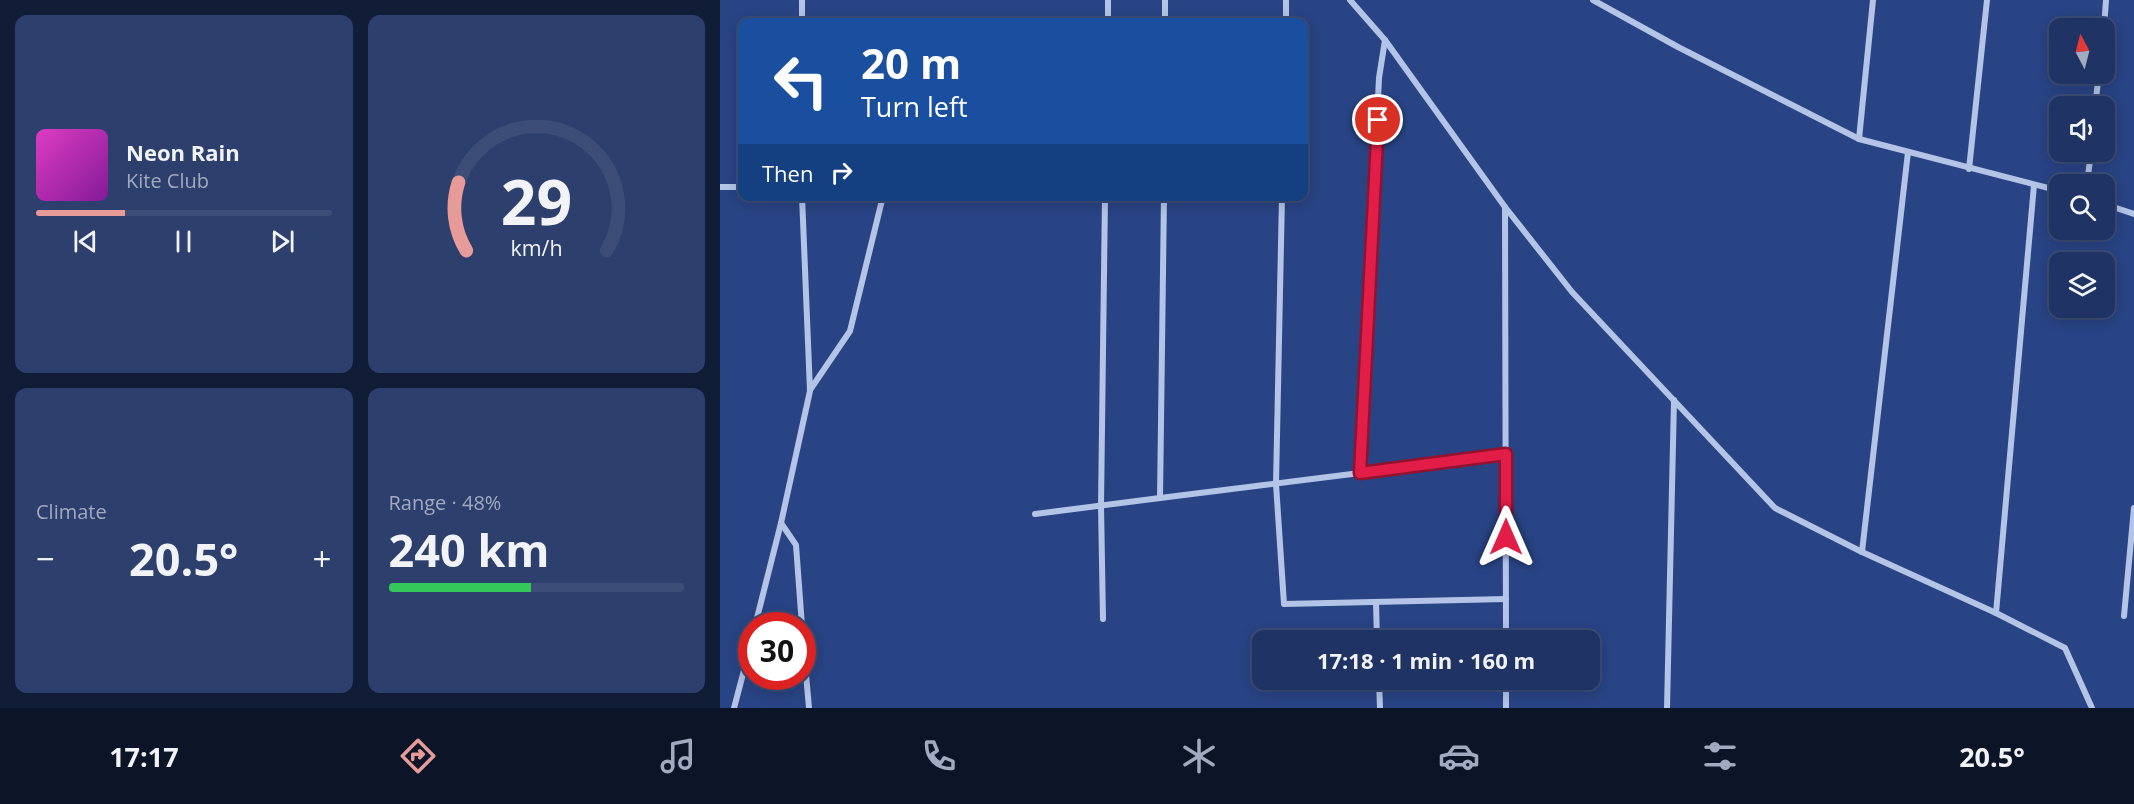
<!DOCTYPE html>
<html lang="en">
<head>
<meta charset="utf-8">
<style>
  body { margin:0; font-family:"Open Sans",sans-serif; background:#2c3f6d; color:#f1f3f6; height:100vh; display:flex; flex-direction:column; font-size:22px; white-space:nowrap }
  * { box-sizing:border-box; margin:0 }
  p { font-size:20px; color:#a1aabf }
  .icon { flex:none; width:33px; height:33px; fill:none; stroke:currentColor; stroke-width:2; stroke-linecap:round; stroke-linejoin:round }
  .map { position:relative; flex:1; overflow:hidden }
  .panel { display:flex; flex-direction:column; gap:15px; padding:15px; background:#111c37; width:720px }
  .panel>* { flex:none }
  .banner { position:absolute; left:18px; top:18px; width:570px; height:183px; border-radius:12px; box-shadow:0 3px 15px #0003,0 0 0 2px #3c4e78; background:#1a4fa0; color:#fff; overflow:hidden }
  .needle { width:39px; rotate:353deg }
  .buttons { position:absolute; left:1329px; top:18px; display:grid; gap:12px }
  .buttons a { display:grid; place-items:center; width:66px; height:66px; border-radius:12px; background:#1f3364; box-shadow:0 3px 15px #0003,0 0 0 2px #3c4e78; font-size:30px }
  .speed { position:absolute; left:18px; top:612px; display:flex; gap:12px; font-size:30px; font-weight:700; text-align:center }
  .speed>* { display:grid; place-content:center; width:78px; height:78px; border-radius:50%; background:#1f3364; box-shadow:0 3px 15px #0003,0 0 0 2px #3c4e78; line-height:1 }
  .speed .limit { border:9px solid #d22; background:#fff; color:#111 }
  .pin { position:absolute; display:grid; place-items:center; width:51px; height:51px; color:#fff; margin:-26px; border:3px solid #fff; border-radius:50%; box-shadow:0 2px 6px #0007 }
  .me { position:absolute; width:66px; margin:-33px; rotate:0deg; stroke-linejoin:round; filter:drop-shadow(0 0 4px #0008) }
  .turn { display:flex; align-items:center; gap:21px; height:126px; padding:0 24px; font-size:27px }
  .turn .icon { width:78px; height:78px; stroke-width:2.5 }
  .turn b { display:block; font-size:42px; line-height:51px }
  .then { display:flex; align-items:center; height:57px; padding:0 24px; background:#0003; gap:12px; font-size:22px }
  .big { font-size:45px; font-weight:700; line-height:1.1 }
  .panel .tile { flex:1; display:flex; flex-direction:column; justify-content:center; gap:9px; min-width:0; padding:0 21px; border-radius:12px; background:#2c3f6d }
  .panel .dial { align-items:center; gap:0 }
  .dial svg { height:156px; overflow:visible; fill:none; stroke:#3c4e78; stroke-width:7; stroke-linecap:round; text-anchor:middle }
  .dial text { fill:#f1f3f6; stroke:none }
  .song { display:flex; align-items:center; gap:18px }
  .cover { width:72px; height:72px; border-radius:9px; background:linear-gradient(135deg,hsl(310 70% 55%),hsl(290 70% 35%)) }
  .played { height:6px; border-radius:3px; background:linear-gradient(90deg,#e69b98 30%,#3c4e78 30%) }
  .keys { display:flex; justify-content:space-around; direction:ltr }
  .heat { display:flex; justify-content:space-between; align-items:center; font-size:33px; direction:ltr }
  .charge { height:9px; border-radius:4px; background:linear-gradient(90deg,#34c759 48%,#3c4e78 0) }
  .panel .tiles { flex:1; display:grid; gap:15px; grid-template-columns:repeat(2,1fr) }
  .trip { position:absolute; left:532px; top:630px; width:348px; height:60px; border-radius:12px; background:#1f3364; box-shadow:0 3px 15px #0003,0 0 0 2px #3c4e78; font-weight:700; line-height:60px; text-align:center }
  .tabs { display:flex; height:96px; justify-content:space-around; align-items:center; background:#0c1428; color:#a1aabf }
  .tabs .icon { width:42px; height:42px }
  .tabs .selected { color:#e69b98 }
  .tabs b { font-size:27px; color:#f1f3f6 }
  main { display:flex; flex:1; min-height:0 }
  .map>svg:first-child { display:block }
</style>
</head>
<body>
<main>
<section class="panel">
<div class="tiles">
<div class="tile">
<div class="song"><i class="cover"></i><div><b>Neon Rain</b><p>Kite Club</p></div></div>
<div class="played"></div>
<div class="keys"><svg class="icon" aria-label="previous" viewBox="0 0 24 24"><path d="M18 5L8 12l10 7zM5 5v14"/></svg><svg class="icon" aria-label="pause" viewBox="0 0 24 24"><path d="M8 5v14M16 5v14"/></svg><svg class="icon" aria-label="next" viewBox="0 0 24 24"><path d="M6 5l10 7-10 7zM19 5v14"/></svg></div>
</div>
<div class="tile dial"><svg viewBox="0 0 100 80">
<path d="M14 69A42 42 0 1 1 86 69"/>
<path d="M14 69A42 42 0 0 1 10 34" stroke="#e69b98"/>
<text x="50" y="56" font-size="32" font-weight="700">29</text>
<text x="50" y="72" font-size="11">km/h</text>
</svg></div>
<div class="tile"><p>Climate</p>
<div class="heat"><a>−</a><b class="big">20.5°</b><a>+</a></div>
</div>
<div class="tile"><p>Range · 48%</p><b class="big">240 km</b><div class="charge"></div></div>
</div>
</section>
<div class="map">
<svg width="1414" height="708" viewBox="0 0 1414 708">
  <rect width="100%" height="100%" fill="#294485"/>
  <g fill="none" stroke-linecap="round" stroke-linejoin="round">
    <!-- minor -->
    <g stroke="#b3c4e7" stroke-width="6">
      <path d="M 82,0 L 82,22"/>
      <path d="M 630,0 L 665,40 L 785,207 L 852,292 L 1055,508 L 1142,552 L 1276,613 L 1345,648 L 1372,708"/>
      <path d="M 873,0 L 958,47 L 1139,139 L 1340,191"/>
      <path d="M 388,22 L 388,0"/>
      <path d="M 445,22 L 445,0"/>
      <path d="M 566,22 L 566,0"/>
      <path d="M 1384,28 L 1386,0"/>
      <path d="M 1375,106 L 1379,74"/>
      <path d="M 1139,139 L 1153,0"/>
      <path d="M 1249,169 L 1267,0"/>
      <path d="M 1367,184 L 1371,152"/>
      <path d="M 0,187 L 22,187"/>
      <path d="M 444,196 L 440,498 L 640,473 L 659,78 L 665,40"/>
      <path d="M 562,196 L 556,484 L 564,604 L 786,599"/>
      <path d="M 1384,204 L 1414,214"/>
      <path d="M 785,207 L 786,640"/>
      <path d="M 90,390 L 130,331 L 163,196"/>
      <path d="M 640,473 L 786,454"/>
      <path d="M 315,514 L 440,498"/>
      <path d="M 61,523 L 76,545 L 82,626"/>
      <path d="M 1142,552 L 1188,152"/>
      <path d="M 656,602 L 657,640"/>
      <path d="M 1276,613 L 1314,185"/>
      <path d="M 1404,616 L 1414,508"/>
      <path d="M 383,619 L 381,506 L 385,196"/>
      <path d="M 35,626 L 61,523 L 90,391 L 82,196"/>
      <path d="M 82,629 L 89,708"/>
      <path d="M 659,680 L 660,708"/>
      <path d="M 786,680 L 786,708"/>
      <path d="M 14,708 L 32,640"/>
      <path d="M 947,708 L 954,400"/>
    </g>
  </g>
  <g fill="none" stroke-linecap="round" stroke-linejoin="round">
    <defs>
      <path id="route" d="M 658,120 L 640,473 L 786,454 L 786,537"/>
    </defs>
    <!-- route casing -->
    <use href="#route" stroke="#92132f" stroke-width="15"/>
    <!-- route -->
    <use href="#route" stroke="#e11d48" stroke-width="10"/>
  </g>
</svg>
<div class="buttons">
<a><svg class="needle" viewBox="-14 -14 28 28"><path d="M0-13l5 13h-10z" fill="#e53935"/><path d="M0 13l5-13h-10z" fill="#a1aabf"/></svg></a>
<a><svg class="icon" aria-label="sound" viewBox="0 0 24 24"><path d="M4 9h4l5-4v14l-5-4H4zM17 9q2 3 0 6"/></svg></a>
<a><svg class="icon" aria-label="search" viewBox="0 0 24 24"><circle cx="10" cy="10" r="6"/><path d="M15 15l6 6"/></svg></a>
<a><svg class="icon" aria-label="layers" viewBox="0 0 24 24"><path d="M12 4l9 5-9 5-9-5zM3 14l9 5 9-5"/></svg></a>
</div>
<div class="speed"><div class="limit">30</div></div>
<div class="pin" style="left:658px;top:120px;background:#d93025"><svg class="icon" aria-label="arrive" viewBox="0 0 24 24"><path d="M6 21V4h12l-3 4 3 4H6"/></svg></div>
<svg class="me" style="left:786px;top:537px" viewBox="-20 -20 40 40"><path d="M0-17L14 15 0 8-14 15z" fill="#e11d48" stroke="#fff" stroke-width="4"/></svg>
<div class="trip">17:18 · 1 min · 160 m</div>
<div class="banner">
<div class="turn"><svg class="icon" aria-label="left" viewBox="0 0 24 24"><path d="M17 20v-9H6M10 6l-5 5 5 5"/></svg><div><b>20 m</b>Turn left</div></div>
<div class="then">Then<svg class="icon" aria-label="right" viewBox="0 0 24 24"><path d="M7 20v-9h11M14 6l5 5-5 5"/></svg></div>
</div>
</div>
</main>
<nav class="tabs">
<b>17:17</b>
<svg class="icon selected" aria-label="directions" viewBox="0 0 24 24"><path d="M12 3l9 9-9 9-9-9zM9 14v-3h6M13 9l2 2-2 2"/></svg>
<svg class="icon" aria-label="music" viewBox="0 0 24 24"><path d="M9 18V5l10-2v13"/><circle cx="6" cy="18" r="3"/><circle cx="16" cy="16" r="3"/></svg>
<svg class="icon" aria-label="phone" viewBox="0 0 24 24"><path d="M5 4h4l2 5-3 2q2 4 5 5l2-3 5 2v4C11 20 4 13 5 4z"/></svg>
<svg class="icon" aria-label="climate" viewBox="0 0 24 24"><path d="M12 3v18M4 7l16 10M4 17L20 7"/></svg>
<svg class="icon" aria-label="car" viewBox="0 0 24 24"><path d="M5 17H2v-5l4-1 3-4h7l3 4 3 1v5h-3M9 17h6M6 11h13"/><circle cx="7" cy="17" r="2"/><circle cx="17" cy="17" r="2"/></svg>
<svg class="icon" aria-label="filters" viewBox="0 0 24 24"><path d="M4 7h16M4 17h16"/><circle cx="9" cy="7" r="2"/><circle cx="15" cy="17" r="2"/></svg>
<b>20.5°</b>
</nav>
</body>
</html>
